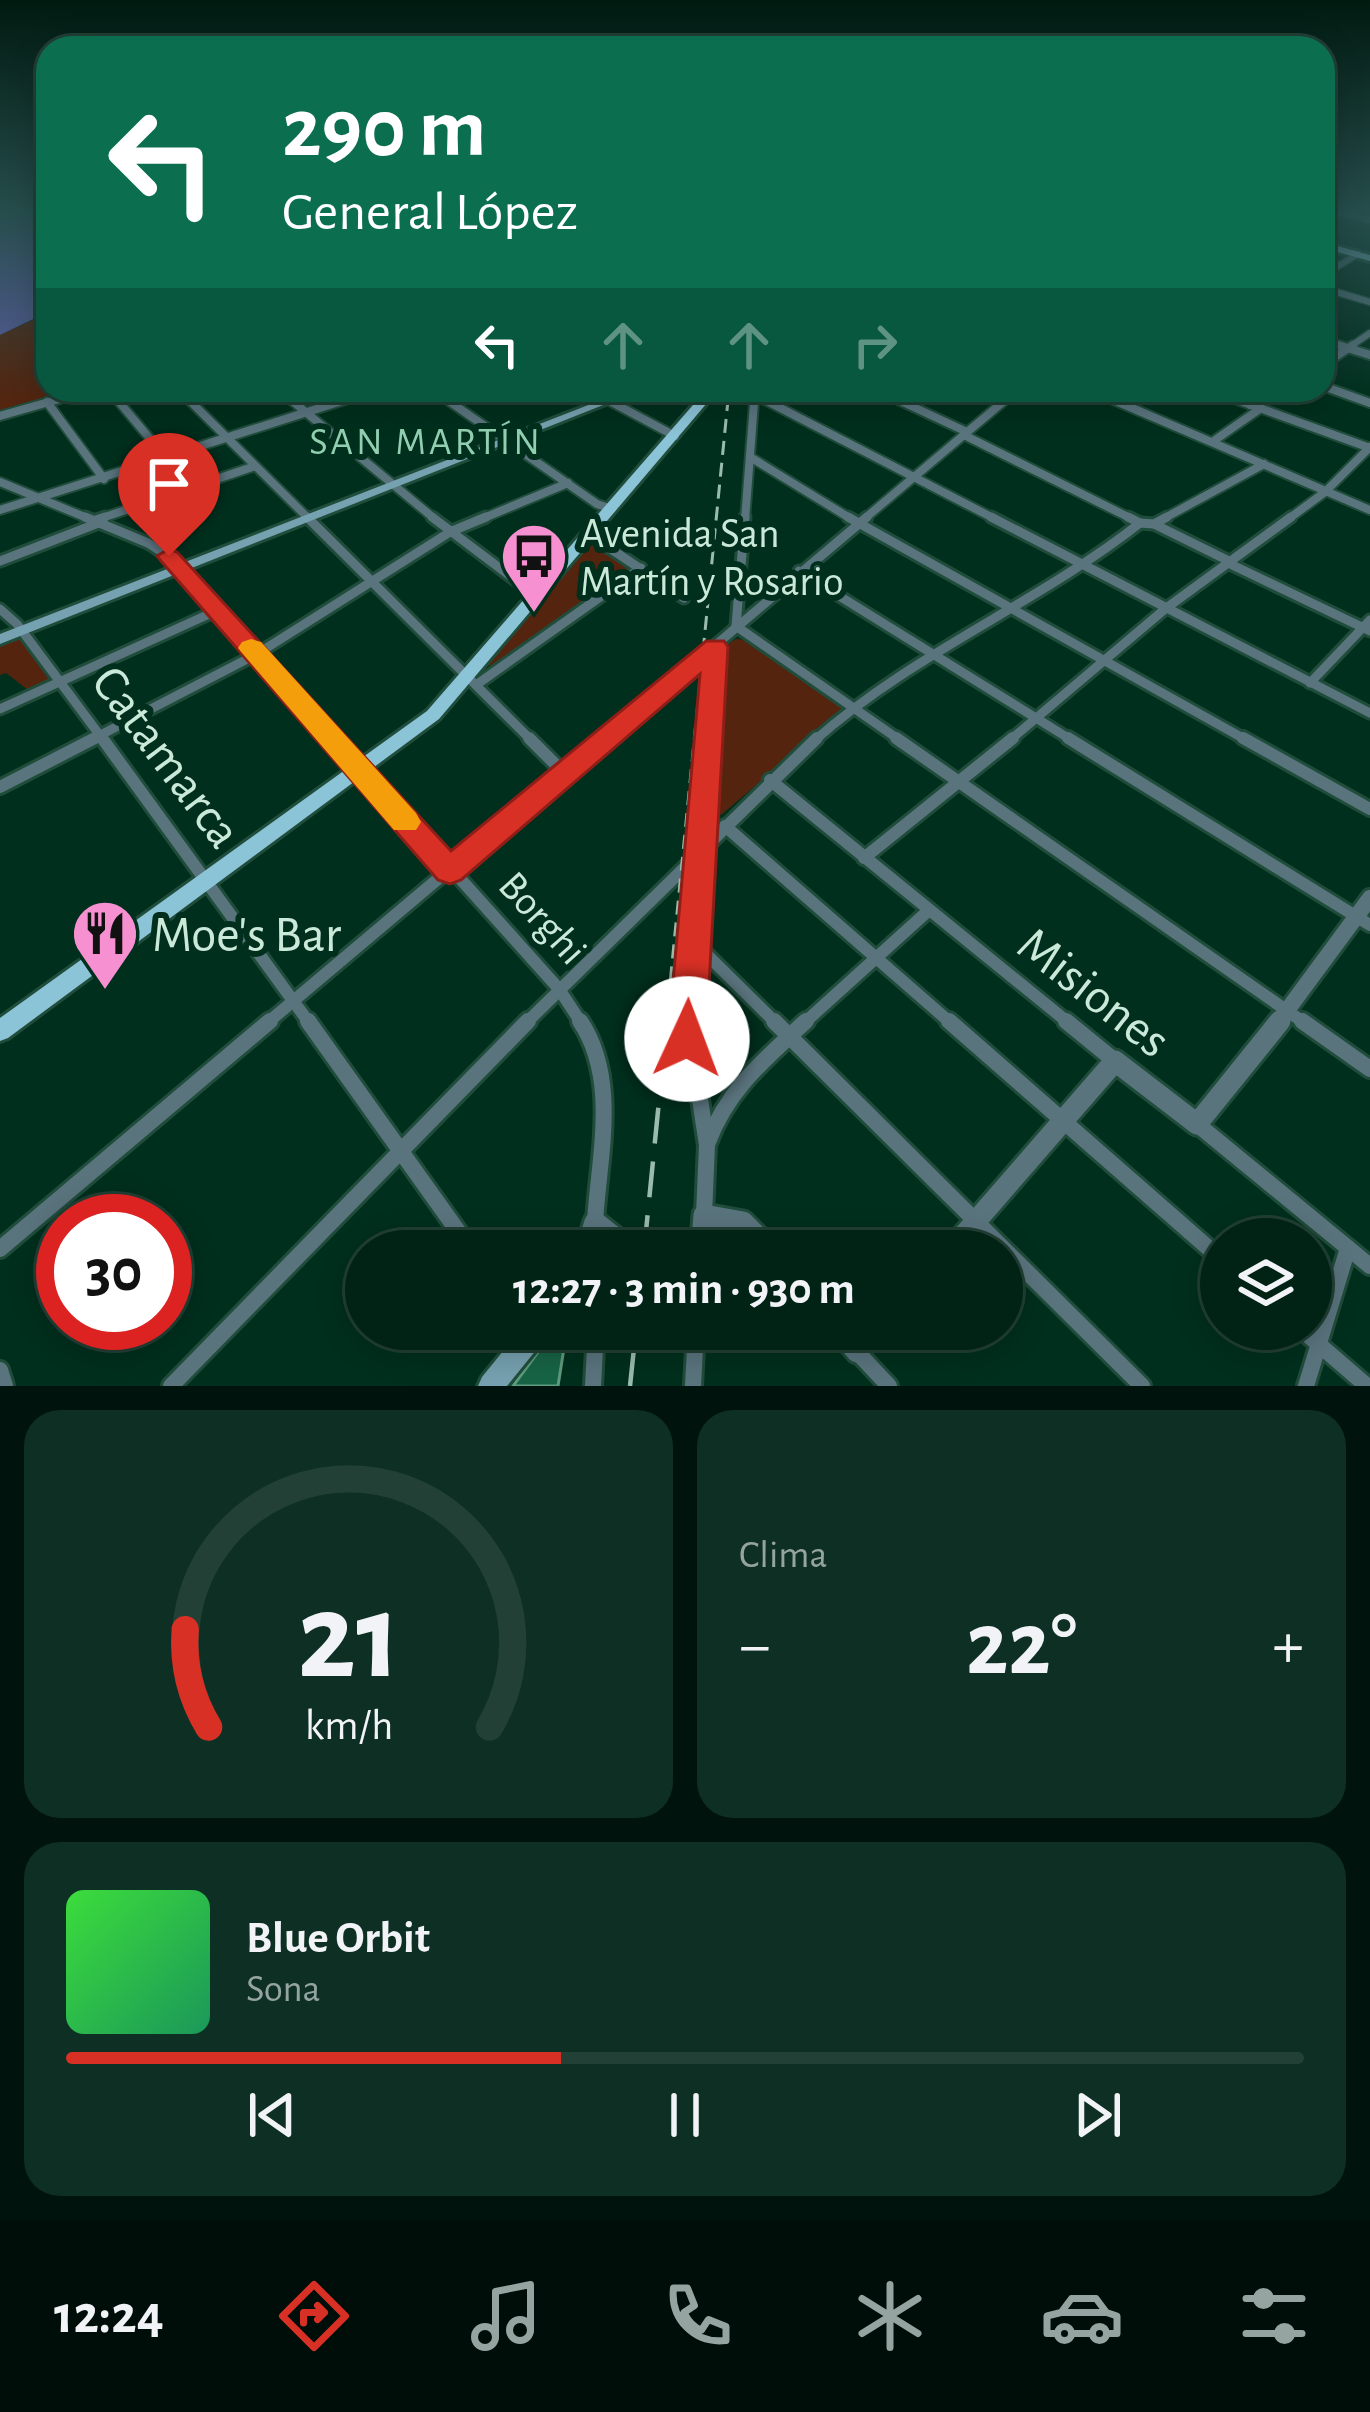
<!DOCTYPE html>
<html lang="es">
<head>
<meta charset="utf-8">
<style>
  body { margin:0; font-family:"Alegreya Sans",sans-serif; background:#0e2f23; color:#f1f3f6; height:100vh; display:flex; flex-direction:column; font-size:45px; white-space:nowrap }
  * { box-sizing:border-box; margin:0 }
  p { font-size:39px; color:#95a4a1 }
  .icon { flex:none; width:66px; height:66px; fill:none; stroke:currentColor; stroke-width:2; stroke-linecap:round; stroke-linejoin:round }
  .map { position:relative; height:1386px; overflow:hidden }
  .drawer { display:flex; flex-direction:column; gap:24px; padding:24px; background:#00130c; flex:1 }
  .drawer>* { flex:none }
  .guide { position:absolute; left:36px; top:36px; width:1299px; height:366px; border-radius:36px; box-shadow:0 6px 30px #0003,0 0 0 3px #224035; background:#0b6e4f; color:#fff; overflow:hidden }
  .tools { position:absolute; left:1200px; top:1218px; display:grid; gap:24px }
  .tools a { display:grid; place-items:center; width:132px; height:132px; border-radius:50%; background:#002316; box-shadow:0 6px 30px #0003,0 0 0 3px #224035; font-size:60px }
  .speed { position:absolute; left:36px; top:1194px; display:flex; gap:24px; font-size:60px; font-weight:700; text-align:center }
  .speed>* { display:grid; place-content:center; width:156px; height:156px; border-radius:50%; background:#002316; box-shadow:0 6px 30px #0003,0 0 0 3px #224035; line-height:1 }
  .speed .limit { border:18px solid #d22; background:#fff; color:#111 }
  .pin { position:absolute; display:grid; place-items:center; width:102px; height:102px; color:#fff; margin:-123px -51px; border-radius:50% 50% 50% 0; rotate:-45deg; box-shadow:0 0 12px #0007 }
  .pin .icon { rotate:45deg }
  .me { position:absolute; width:132px; margin:-66px; rotate:2deg; stroke-linejoin:round; filter:drop-shadow(0 0 9px #0008) }
  .turn { display:flex; align-items:center; gap:42px; height:252px; padding:0 48px; font-size:54px }
  .turn .icon { width:156px; height:156px; stroke-width:2.5 }
  .turn b { display:block; font-size:84px; line-height:102px }
  .lanes { display:flex; align-items:center; height:114px; padding:0 48px; background:#0003; justify-content:center; gap:60px; direction:ltr }
  .lanes .off { opacity:.35 }
  .big { font-size:90px; font-weight:700; line-height:1.1 }
  .drawer .card { flex:1; display:flex; flex-direction:column; justify-content:center; gap:18px; min-width:0; padding:0 42px; border-radius:36px; background:#0e2f23 }
  .drawer .dial { align-items:center; gap:0 }
  .dial svg { height:312px; overflow:visible; fill:none; stroke:#224035; stroke-width:7; stroke-linecap:round; text-anchor:middle }
  .dial text { fill:#f1f3f6; stroke:none }
  .song { display:flex; align-items:center; gap:36px }
  .cover { width:144px; height:144px; border-radius:18px; background:linear-gradient(135deg,hsl(120 70% 55%),hsl(150 70% 35%)) }
  .played { height:12px; border-radius:6px; background:linear-gradient(90deg,#d93025 40%,#224035 40%) }
  .keys { display:flex; justify-content:space-around; direction:ltr }
  .heat { display:flex; justify-content:space-between; align-items:center; font-size:66px; direction:ltr }
  .drawer .tiles { flex:1; display:grid; gap:24px; grid-template-columns:1fr 1fr }
  .card:last-child { grid-column:span 2 }
  .trip { position:absolute; left:345px; top:1230px; width:678px; height:120px; border-radius:60px; background:#002316; box-shadow:0 6px 30px #0003,0 0 0 3px #224035; font-weight:700; line-height:120px; text-align:center }
  .menu { display:flex; height:192px; justify-content:space-around; align-items:center; background:#000e09; color:#95a4a1 }
  .menu .icon { width:84px; height:84px }
  .menu .on { color:#d93025 }
  .menu b { font-size:54px; color:#f1f3f6 }
  .map>svg:first-child { display:block }
</style>
</head>
<body>
<div class="map">
<svg width="1370" height="1386" viewBox="0 0 1370 1386">
  <rect width="100%" height="100%" fill="#002f1d"/>
  <!-- green -->
  <g fill="#54240e">
    <path d="M 48,313 L 48,390 L 75,390 L 0,411 L 0,335 Z"/>
    <path d="M 590,535 L 641,568 L 501,667 L 484,665 Z"/>
    <path d="M 21,636 L 56,683 L 32,693 L 6,673 L 0,675 L 0,645 Z"/>
    <path d="M 736,639 L 747,640 L 847,708 L 721,815 L 713,811 L 726,645 Z"/>
  </g>
  <!-- water -->
  <path fill="#5e5da3" d="M 0,212 L 48,212 L 48,312 L 0,335 Z"/>
  <!-- building -->
  <path fill="#176446" stroke="#5f9b7e" stroke-width="3" d="M 555,1329 L 567,1329 L 558,1386 L 513,1386 Z"/>
  <g fill="none" stroke-linecap="round" stroke-linejoin="round">
    <defs>
      <g id="minor-far4">
        <path d="M 1339,212 L 1370,220"/>
        <path d="M 1323,275 L 1358,254"/>
        <path d="M 1323,288 L 1370,302"/>
        <path d="M 1323,340 L 1348,348"/>
        <path d="M 1348,348 L 1370,333"/>
      </g>
      <g id="minor-far3">
        <path d="M 1338,345 L 1370,355"/>
        <path d="M 1323,365 L 1353,345"/>
        <path d="M 1323,386 L 1370,403"/>
        <path d="M 109,390 L 167,459"/>
        <path d="M 179,390 L 310,520"/>
        <path d="M 279,390 L 436,520"/>
        <path d="M 433,390 L 597,504 L 612,509"/>
        <path d="M 589,390 L 675,436"/>
        <path d="M 877,390 L 967,432"/>
        <path d="M 974,390 L 1002,402"/>
        <path d="M 1090,390 L 1370,510"/>
        <path d="M 1210,390 L 1370,448"/>
        <path d="M 755,395 L 997,520"/>
        <path d="M 47,402 L 104,479"/>
        <path d="M 1250,405 L 1279,390"/>
        <path d="M 0,416 L 91,390"/>
        <path d="M 964,435 L 1134,520"/>
        <path d="M 1215,440 L 1261,408"/>
        <path d="M 750,457 L 853,520"/>
        <path d="M 0,482 L 92,520"/>
        <path d="M 0,510 L 376,390"/>
        <path d="M 96,520 L 255,466"/>
        <path d="M 479,520 L 568,483"/>
        <path d="M 745,520 L 755,390"/>
        <path d="M 863,520 L 1017,390"/>
        <path d="M 1161,520 L 1264,464"/>
        <path d="M 1287,520 L 1325,492 L 1370,447"/>
      </g>
      <g id="minor-far2">
        <path d="M 85,517 L 148,543 L 174,560 L 336,741"/>
        <path d="M 307,517 L 532,741"/>
        <path d="M 432,517 L 538,597"/>
        <path d="M 848,517 L 1248,741"/>
        <path d="M 991,517 L 1370,713"/>
        <path d="M 1128,517 L 1140,523"/>
        <path d="M 96,520 L 105,517"/>
        <path d="M 1154,524 L 1227,560"/>
        <path d="M 590,535 L 684,598"/>
        <path d="M 0,561 L 101,522"/>
        <path d="M 1226,562 L 1370,631"/>
        <path d="M 799,571 L 1073,741"/>
        <path d="M 0,609 L 17,624 L 104,741"/>
        <path d="M 736,626 L 901,741"/>
        <path d="M 736,626 L 745,517"/>
        <path d="M 1310,683 L 1370,620"/>
        <path d="M 476,685 L 641,568"/>
        <path d="M 0,709 L 218,610"/>
        <path d="M 89,741 L 257,654 L 450,532 L 486,517"/>
        <path d="M 602,741 L 867,517"/>
        <path d="M 707,741 L 715,647"/>
        <path d="M 814,741 C 911,654 1037,604 1140,523 L 1154,524 L 1167,517"/>
        <path d="M 1009,741 L 1165,609 L 1291,517"/>
      </g>
      <g id="minor-far1">
        <path d="M 102,738 L 310,1024"/>
        <path d="M 334,738 L 559,989 L 582,1024"/>
        <path d="M 529,738 L 565,774"/>
        <path d="M 896,738 L 1306,1024"/>
        <path d="M 1068,738 L 1370,925"/>
        <path d="M 1243,738 L 1370,809"/>
        <path d="M 770,780 L 1070,1024"/>
        <path d="M 0,787 L 95,738"/>
        <path d="M 725,826 L 952,1024"/>
        <path d="M 864,858 L 1013,738"/>
        <path d="M 691,939 L 777,1024"/>
        <path d="M 266,1024 L 605,738"/>
        <path d="M 525,1024 L 817,738"/>
        <path d="M 688,1024 L 708,738"/>
        <path d="M 803,1024 L 928,911"/>
      </g>
      <g id="minor">
        <path d="M 308,1021 L 472,1251"/>
        <path d="M 580,1021 C 619,1079 599,1156 595,1222"/>
        <path d="M 688,1021 L 707,1145 L 704,1215"/>
        <path d="M 774,1021 L 1142,1386"/>
        <path d="M 949,1021 L 1221,1259"/>
        <path d="M 1066,1021 L 1115,1061"/>
        <path d="M 1302,1021 L 1370,1069"/>
        <path d="M 1197,1124 L 1370,1266"/>
        <path d="M 708,1142 C 728,1089 765,1059 806,1021"/>
        <path d="M 0,1249 L 270,1021"/>
        <path d="M 1301,1329 L 1367,1386"/>
        <path d="M 857,1352 L 889,1386"/>
        <path d="M 0,1370 L 5,1386"/>
        <path d="M 171,1386 L 528,1021"/>
        <path d="M 593,1386 L 596,1329"/>
        <path d="M 693,1386 L 696,1329"/>
        <path d="M 1306,1386 L 1348,1248"/>
      </g>
      <path id="tertiary-far1" d="M 1277,1024 L 1370,898"/>
      <g id="tertiary">
        <path d="M 586,1251 L 595,1222 L 632,1251"/>
        <path d="M 701,1251 L 704,1215 L 743,1222 L 772,1251"/>
        <path d="M 950,1251 L 1115,1061 L 1197,1124 L 1280,1021"/>
        <path d="M 838,1329 L 857,1352 L 878,1329"/>
      </g>
      <g id="secondary">
        <path d="M 627,390 L 641,390 L 0,644 L 0,634 Z"/>
        <path d="M 521,1329 L 542,1329 L 545,1335 L 541,1344 L 507,1386 L 478,1386 L 482,1377 Z"/>
      </g>
      <g id="primary">
        <path d="M 1323,242 L 1370,255 L 1370,261 L 1323,248 Z"/>
        <path d="M 706,390 L 718,390 L 439,719 L 8,1038 L 0,1041 L 0,1018 L 427,711 Z"/>
      </g>
    </defs>
    <!-- minor-far4 casing -->
    <use href="#minor-far4" stroke="#204d3b" stroke-width="9"/>
    <!-- minor-far3 casing -->
    <use href="#minor-far3" stroke="#204d3b" stroke-width="12"/>
    <!-- minor-far2 casing -->
    <use href="#minor-far2" stroke="#204d3b" stroke-width="15"/>
    <!-- minor-far1 casing -->
    <use href="#minor-far1" stroke="#204d3b" stroke-width="18"/>
    <!-- minor casing -->
    <use href="#minor" stroke="#204d3b" stroke-width="22"/>
    <!-- tertiary-far1 casing -->
    <use href="#tertiary-far1" stroke="#204d3b" stroke-width="22"/>
    <!-- tertiary casing -->
    <use href="#tertiary" stroke="#204d3b" stroke-width="27"/>
    <!-- secondary casing -->
    <use href="#secondary" stroke="#204d3b" stroke-width="6"/>
    <!-- primary casing -->
    <use href="#primary" stroke="#204d3b" stroke-width="6"/>
    <!-- minor-far4 -->
    <use href="#minor-far4" stroke="#5a747e" stroke-width="6"/>
    <!-- minor-far3 -->
    <use href="#minor-far3" stroke="#5a747e" stroke-width="8"/>
    <!-- minor-far2 -->
    <use href="#minor-far2" stroke="#5a747e" stroke-width="9"/>
    <!-- minor-far1 -->
    <use href="#minor-far1" stroke="#5a747e" stroke-width="12"/>
    <!-- minor -->
    <use href="#minor" stroke="#5a747e" stroke-width="16"/>
    <!-- tertiary-far1 -->
    <use href="#tertiary-far1" stroke="#5a747e" stroke-width="16"/>
    <!-- tertiary -->
    <use href="#tertiary" stroke="#5a747e" stroke-width="21"/>
    <!-- secondary -->
    <use href="#secondary" fill="#76a1b0" fill-rule="evenodd"/>
    <!-- primary -->
    <use href="#primary" fill="#8bc3d7" fill-rule="evenodd"/>
    <!-- rail-far1 -->
    <path stroke="#9abcac" stroke-width="3" stroke-dasharray="14 8" stroke-linecap="butt" d="M 666,1024 L 729,390"/>
    <!-- rail -->
    <g stroke="#9abcac" stroke-width="4.5" stroke-dasharray="36 18" stroke-linecap="butt">
      <path d="M 644,1251 L 667,1021"/>
      <path d="M 630,1386 L 636,1329"/>
    </g>
  </g>
  <!-- sky -->
  <linearGradient id="sky" x2="0" y2="1"><stop stop-color="#001a10"/><stop offset="0.52" stop-color="#264d4c"/><stop offset="1" stop-color="#264d4c" stop-opacity="0"/></linearGradient>
  <rect width="1370" height="406" fill="url(#sky)"/>
  <!-- route -->
  <path fill="#d93025" stroke="#8d1f18" stroke-width="3" d="M 169,549 L 177,552 L 451,851 L 706,641 L 724,641 L 728,647 L 706,1039 L 700,1051 L 687,1056 L 674,1051 L 668,1039 L 700,674 L 461,880 L 450,884 L 438,880 L 161,561 L 157,556 Z"/>
  <!-- slow -->
  <path fill="#f59e0b" d="M 251,639 L 261,642 L 416,813 L 421,822 L 416,830 L 394,830 L 242,653 L 238,648 L 242,642 Z"/>
  <!-- icons -->
  <defs>
    <symbol id="bus-pin" viewBox="-11 -11 22 30"><path d="M0 17L-7.5 6A9.5 9.5 0 1 1 7.5 6Z" fill="#f690d0" stroke="#002f1d"/><path d="M-5-6H5V4H4V6H2V4H-2V6H-4V4H-5ZM-3.5-4V0h7V-4ZM-3.5 1.2v1.5H-2V1.2ZM2 1.2v1.5H3.5V1.2Z" fill="#111"/></symbol>
    <symbol id="restaurant-pin" viewBox="-11 -11 22 30"><path d="M0 17L-7.5 6A9.5 9.5 0 1 1 7.5 6Z" fill="#f690d0" stroke="#002f1d"/><path d="M-5-6h1v4h1v-4h1v4h1v-4h1v5L-1.5 .5V6h-2V.5L-5-1ZM5-6V6H3V1.5H1.5Q1.5-4 5-6Z" fill="#111"/></symbol>
  </defs>
  <g fill-rule="evenodd">
    <use href="#bus-pin" x="496" y="518" width="76" height="104"/>
    <use href="#restaurant-pin" x="67" y="895" width="76" height="104"/>
  </g>
  <g text-anchor="middle" stroke-width="12" stroke-linejoin="round" paint-order="stroke">
    <!-- far-neighbourhood labels -->
    <g font-size="39" letter-spacing="3" fill="#92cfb1" stroke="#002f1d">
      <text x="426" y="454">SAN MARTÍN</text>
    </g>
    <!-- poi labels -->
    <g font-size="42" fill="#cbe9d9" stroke="#002f1d" text-anchor="start">
      <text x="580" y="547">Avenida San<tspan x="580" dy="48">Martín y Rosario</tspan></text>
    </g>
    <!-- street labels -->
    <g font-size="42" fill="#cbe9d9" stroke="#002f1d">
      <text transform="translate(544 917) rotate(48)" y="15">Borghi</text>
    </g>
    <!-- near-street labels -->
    <g font-size="51" fill="#cbe9d9" stroke="#002f1d">
      <text transform="translate(168 756) rotate(53)" y="18">Catamarca</text>
      <text transform="translate(1095 991) rotate(38)" y="18">Misiones</text>
    </g>
    <!-- near-poi labels -->
    <g font-size="51" fill="#cbe9d9" stroke="#002f1d" text-anchor="start">
      <text x="152" y="951">Moe's Bar</text>
    </g>
  </g>
</svg>
<div class="tools">
<a><svg class="icon" aria-label="layers" viewBox="0 0 24 24"><path d="M12 4l9 5-9 5-9-5zM3 14l9 5 9-5"/></svg></a>
</div>
<div class="speed"><div class="limit">30</div></div>
<div class="pin" style="left:169px;top:556px;background:#d93025"><svg class="icon" aria-label="arrive" viewBox="0 0 24 24"><path d="M6 21V4h12l-3 4 3 4H6"/></svg></div>
<svg class="me" style="left:687px;top:1039px" viewBox="-20 -20 40 40"><circle r="19" fill="#fff"/><path d="M0-13L10 11 0 6-10 11z" fill="#d93025"/></svg>
<div class="trip">12:27 · 3 min · 930 m</div>
<div class="guide">
<div class="turn"><svg class="icon" aria-label="left" viewBox="0 0 24 24"><path d="M17 20v-9H6M10 6l-5 5 5 5"/></svg><div><b>290 m</b>General López</div></div>
<div class="lanes"><svg class="icon" aria-label="left" viewBox="0 0 24 24"><path d="M17 20v-9H6M10 6l-5 5 5 5"/></svg><svg class="icon off" aria-label="ahead" viewBox="0 0 24 24"><path d="M12 20V5M6 11l6-6 6 6"/></svg><svg class="icon off" aria-label="ahead" viewBox="0 0 24 24"><path d="M12 20V5M6 11l6-6 6 6"/></svg><svg class="icon off" aria-label="right" viewBox="0 0 24 24"><path d="M7 20v-9h11M14 6l5 5-5 5"/></svg></div>
</div>
</div>
<section class="drawer">
<div class="tiles">
<div class="card dial"><svg viewBox="0 0 100 80">
<path d="M14 69A42 42 0 1 1 86 69"/>
<path d="M14 69A42 42 0 0 1 8 44" stroke="#d93025"/>
<text x="50" y="56" font-size="32" font-weight="700">21</text>
<text x="50" y="72" font-size="11">km/h</text>
</svg></div>
<div class="card"><p>Clima</p>
<div class="heat"><a>−</a><b class="big">22°</b><a>+</a></div>
</div>
<div class="card">
<div class="song"><i class="cover"></i><div><b>Blue Orbit</b><p>Sona</p></div></div>
<div class="played"></div>
<div class="keys"><svg class="icon" aria-label="previous" viewBox="0 0 24 24"><path d="M18 5L8 12l10 7zM5 5v14"/></svg><svg class="icon" aria-label="pause" viewBox="0 0 24 24"><path d="M8 5v14M16 5v14"/></svg><svg class="icon" aria-label="next" viewBox="0 0 24 24"><path d="M6 5l10 7-10 7zM19 5v14"/></svg></div>
</div>
</div>
</section>
<nav class="menu">
<b>12:24</b>
<svg class="icon on" aria-label="directions" viewBox="0 0 24 24"><path d="M12 3l9 9-9 9-9-9zM9 14v-3h6M13 9l2 2-2 2"/></svg>
<svg class="icon" aria-label="music" viewBox="0 0 24 24"><path d="M9 18V5l10-2v13"/><circle cx="6" cy="18" r="3"/><circle cx="16" cy="16" r="3"/></svg>
<svg class="icon" aria-label="phone" viewBox="0 0 24 24"><path d="M5 4h4l2 5-3 2q2 4 5 5l2-3 5 2v4C11 20 4 13 5 4z"/></svg>
<svg class="icon" aria-label="climate" viewBox="0 0 24 24"><path d="M12 3v18M4 7l16 10M4 17L20 7"/></svg>
<svg class="icon" aria-label="car" viewBox="0 0 24 24"><path d="M5 17H2v-5l4-1 3-4h7l3 4 3 1v5h-3M9 17h6M6 11h13"/><circle cx="7" cy="17" r="2"/><circle cx="17" cy="17" r="2"/></svg>
<svg class="icon" aria-label="filters" viewBox="0 0 24 24"><path d="M4 7h16M4 17h16"/><circle cx="9" cy="7" r="2"/><circle cx="15" cy="17" r="2"/></svg>
</nav>
</body>
</html>
